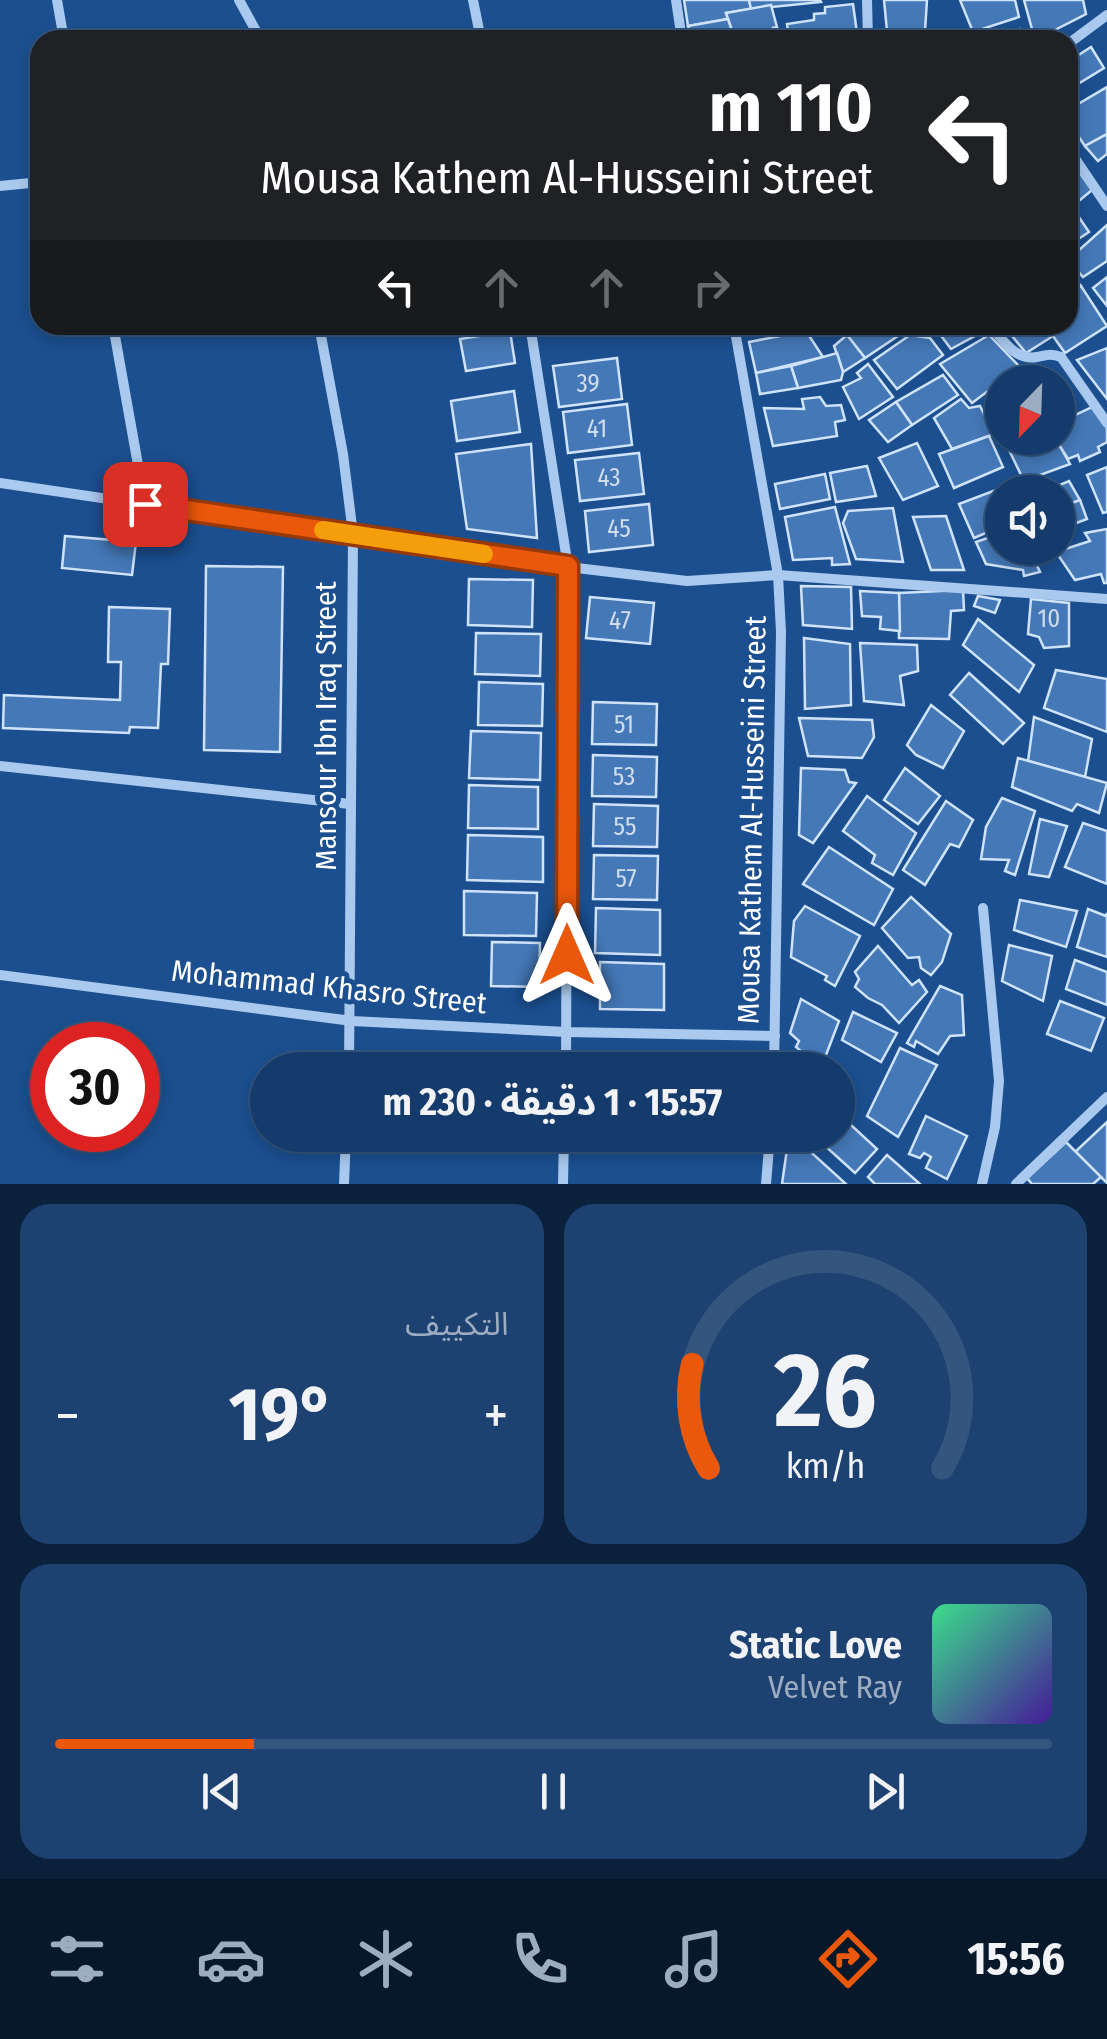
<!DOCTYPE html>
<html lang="ar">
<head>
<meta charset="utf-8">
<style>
  body { margin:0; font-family:"Fira Sans Condensed","Noto Sans Arabic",sans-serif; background:#1d4271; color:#f1f3f6; direction:rtl; height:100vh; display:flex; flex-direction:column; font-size:38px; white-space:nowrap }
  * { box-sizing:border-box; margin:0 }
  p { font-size:32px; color:#9dadc1 }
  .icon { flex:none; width:55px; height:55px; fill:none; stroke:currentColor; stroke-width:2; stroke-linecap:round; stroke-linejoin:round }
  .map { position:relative; height:1184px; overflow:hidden; direction:ltr }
  .side { display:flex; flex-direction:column; gap:20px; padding:20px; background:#0b203b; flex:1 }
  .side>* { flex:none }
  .banner { position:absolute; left:30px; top:30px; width:1048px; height:305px; border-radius:30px; box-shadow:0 5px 15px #0003,0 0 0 2px #33557e; direction:rtl; background:#202124; color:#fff; overflow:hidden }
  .needle { width:65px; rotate:203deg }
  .buttons { position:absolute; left:985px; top:365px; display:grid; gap:20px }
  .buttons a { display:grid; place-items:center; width:90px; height:90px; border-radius:50%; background:#143b6b; box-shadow:0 5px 15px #0003,0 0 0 2px #33557e; font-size:50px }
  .speed { position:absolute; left:30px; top:1022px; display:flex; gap:20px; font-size:50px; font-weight:700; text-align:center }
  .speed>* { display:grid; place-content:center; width:130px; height:130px; border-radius:50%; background:#143b6b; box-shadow:0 5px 15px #0003,0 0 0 2px #33557e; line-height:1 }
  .speed .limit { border:15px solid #d22; background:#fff; color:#111 }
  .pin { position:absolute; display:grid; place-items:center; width:85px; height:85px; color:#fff; margin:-42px; border-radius:20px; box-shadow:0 5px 15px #0006 }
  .me { position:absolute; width:110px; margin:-55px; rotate:0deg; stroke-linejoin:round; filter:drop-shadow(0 0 8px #0008) }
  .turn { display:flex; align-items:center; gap:35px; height:210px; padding:0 40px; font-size:45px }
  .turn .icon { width:130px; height:130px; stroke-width:2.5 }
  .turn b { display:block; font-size:70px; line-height:85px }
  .lanes { display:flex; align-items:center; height:95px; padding:0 40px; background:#0003; justify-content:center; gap:50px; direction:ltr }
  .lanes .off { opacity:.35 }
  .big { font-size:75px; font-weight:700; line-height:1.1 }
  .side .widget { flex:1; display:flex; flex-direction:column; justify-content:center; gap:15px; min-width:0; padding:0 35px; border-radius:30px; background:#1d4271 }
  .side .dial { align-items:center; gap:0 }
  .dial svg { height:260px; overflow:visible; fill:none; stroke:#33557e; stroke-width:7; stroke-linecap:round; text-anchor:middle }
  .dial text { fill:#f1f3f6; stroke:none }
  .song { display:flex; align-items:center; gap:30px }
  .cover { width:120px; height:120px; border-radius:15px; background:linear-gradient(135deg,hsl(150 70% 55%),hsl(260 70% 35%)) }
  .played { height:10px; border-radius:5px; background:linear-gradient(90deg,#ea580c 20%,#33557e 20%) }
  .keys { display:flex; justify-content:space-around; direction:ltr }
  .heat { display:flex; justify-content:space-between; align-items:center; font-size:55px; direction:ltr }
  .side .tiles { flex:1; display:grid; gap:20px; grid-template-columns:1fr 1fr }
  .widget:last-child { grid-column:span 2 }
  .trip { position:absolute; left:250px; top:1052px; width:605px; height:100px; border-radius:50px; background:#143b6b; box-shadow:0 5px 15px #0003,0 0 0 2px #33557e; font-weight:700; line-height:100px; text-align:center; direction:rtl }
  .menu { display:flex; height:160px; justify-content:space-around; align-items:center; background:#08182b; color:#9dadc1 }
  .menu .icon { width:70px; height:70px }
  .menu .current { color:#ea580c }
  .menu b { font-size:45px; color:#f1f3f6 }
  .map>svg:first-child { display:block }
</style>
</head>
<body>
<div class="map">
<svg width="1107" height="1184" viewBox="0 0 1107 1184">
  <rect width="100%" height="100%" fill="#1b4f8f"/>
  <!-- building -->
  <g fill="#4478b7" stroke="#cfe3fa" stroke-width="2.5">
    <path d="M 684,0 L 749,0 L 751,9 L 726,13 L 728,19 L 688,26 Z"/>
    <path d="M 749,0 L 820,0 L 821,2 L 751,9 Z"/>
    <path d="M 884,0 L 927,0 L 925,31 L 887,31 Z"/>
    <path d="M 960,0 L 1015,0 L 1019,17 L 973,32 Z"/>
    <path d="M 1024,0 L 1083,0 L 1086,14 L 1053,31 L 1052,40 L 1035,40 Z"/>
    <path d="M 853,4 L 858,40 L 789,40 L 787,24 L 814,20 L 814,14 L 825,13 L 825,7 Z"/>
    <path d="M 771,5 L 777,27 L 773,28 L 777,40 L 735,40 L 726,13 Z"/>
    <path d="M 728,19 L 735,40 L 692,40 L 688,26 Z"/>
    <path d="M 1020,29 L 1023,40 L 976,40 Z"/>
    <path d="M 948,32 L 949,40 L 920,40 Z"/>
    <path d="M 1091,47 L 1104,68 L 1068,90 L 1068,62 Z"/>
    <path d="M 1107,87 L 1107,134 L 1085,146 L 1068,121 L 1068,110 Z"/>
    <path d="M 1107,134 L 1107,154 L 1098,161 L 1085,146 Z"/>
    <path d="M 1077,169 L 1092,190 L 1068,210 L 1068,175 Z"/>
    <path d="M 1072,207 L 1089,232 L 1068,246 L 1068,210 Z"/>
    <path d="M 1107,225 L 1107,261 L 1083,277 L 1068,260 Z"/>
    <path d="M 1068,270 L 1081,286 L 1068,295 Z"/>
    <path d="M 1107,277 L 1107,306 L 1093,288 Z"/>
    <path d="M 1081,286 L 1107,326 L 1065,353 L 1053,336 L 1064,329 L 1061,325 L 1068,325 L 1068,295 Z"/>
    <path d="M 748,325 L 791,325 L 751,335 Z"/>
    <path d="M 806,325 L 841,325 L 814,333 Z"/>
    <path d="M 858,325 L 894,325 L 901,334 L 865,358 L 847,335 Z"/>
    <path d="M 894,325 L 915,325 L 901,334 Z"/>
    <path d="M 942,325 L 977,325 L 982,332 L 951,349 L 936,329 Z"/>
    <path d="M 1003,325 L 1061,325 L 1064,329 L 1026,353 Z"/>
    <path d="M 510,331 L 515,363 L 466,371 L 460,339 Z"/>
    <path d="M 806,331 L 823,357 L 756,373 L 749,342 Z"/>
    <path d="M 847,335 L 865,358 L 843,372 L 834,346 Z"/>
    <path d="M 910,335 L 930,338 L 943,355 L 897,389 L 874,360 Z"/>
    <path d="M 989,335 L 1020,367 L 972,403 L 940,364 Z"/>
    <path d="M 1107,348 L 1107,399 L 1077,360 Z"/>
    <path d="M 837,353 L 843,372 L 841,380 L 798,388 L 791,366 Z"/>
    <path d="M 617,358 L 622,399 L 559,407 L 553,366 Z"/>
    <path d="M 868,364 L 893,397 L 859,419 L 843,387 L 861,378 L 857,373 Z"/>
    <path d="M 791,366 L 798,388 L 760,394 L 756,373 Z"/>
    <path d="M 943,375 L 958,395 L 912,425 L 896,402 Z"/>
    <path d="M 514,391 L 520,432 L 457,441 L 451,401 Z"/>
    <path d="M 1002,396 L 1002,438 L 1008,438 L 1001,441 L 990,420 L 996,417 L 989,404 Z"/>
    <path d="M 820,397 L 826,406 L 841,405 L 845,420 L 835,422 L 837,436 L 773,446 L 764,408 L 804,409 L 802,399 Z"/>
    <path d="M 961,399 L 969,408 L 980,406 L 994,434 L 952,449 L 934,418 Z"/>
    <path d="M 896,402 L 912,425 L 888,442 L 869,420 Z"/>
    <path d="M 627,404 L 632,445 L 568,453 L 563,412 Z"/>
    <path d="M 1092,407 L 1107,428 L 1107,442 L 1098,447 L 1100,452 L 1080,461 L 1078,455 L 1068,459 L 1055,438 L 1058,438 L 1058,423 Z"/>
    <path d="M 989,436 L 1003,467 L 954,488 L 939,454 Z"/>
    <path d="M 1026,438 L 1055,438 L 1070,464 L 1024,481 L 1007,446 Z"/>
    <path d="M 917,443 L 938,486 L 903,500 L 879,458 Z"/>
    <path d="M 531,444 L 537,538 L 467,529 L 456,454 Z"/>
    <path d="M 639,453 L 644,494 L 580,501 L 575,460 Z"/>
    <path d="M 867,466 L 876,496 L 836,502 L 830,473 Z"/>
    <path d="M 1107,467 L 1107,512 L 1103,513 L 1087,475 Z"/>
    <path d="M 825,474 L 830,499 L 780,509 L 775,484 Z"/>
    <path d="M 1069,481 L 1080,500 L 1058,508 L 1058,492 L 1043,492 Z"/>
    <path d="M 1001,488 L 1002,526 L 974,538 L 959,504 Z"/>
    <path d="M 1080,500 L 1087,519 L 1058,530 L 1058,508 Z"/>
    <path d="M 649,504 L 653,545 L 589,552 L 585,511 Z"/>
    <path d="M 835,507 L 850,564 L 832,565 L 832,558 L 793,560 L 785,517 Z"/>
    <path d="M 893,508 L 903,562 L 856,559 L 843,523 L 848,511 Z"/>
    <path d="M 946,516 L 964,570 L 931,570 L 913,517 Z"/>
    <path d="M 1107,529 L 1107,583 L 1104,583 L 1101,574 L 1075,580 L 1056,552 L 1090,541 L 1085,533 Z"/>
    <path d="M 1002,533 L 1002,548 L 1029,548 L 1040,572 L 1024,576 L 1023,570 L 986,564 L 976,542 Z"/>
    <path d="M 65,536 L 136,542 L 132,575 L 62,568 Z"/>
    <path d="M 206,566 L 283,567 L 280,752 L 204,750 Z"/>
    <path d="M 469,579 L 533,580 L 532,627 L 468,625 Z"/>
    <path d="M 801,586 L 851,587 L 852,629 L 803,625 Z"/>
    <path d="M 963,590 L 964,610 L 951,611 L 949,639 L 899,638 L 899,593 Z"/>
    <path d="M 860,591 L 899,593 L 900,631 L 880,629 L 881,617 L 862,616 Z"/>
    <path d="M 978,596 L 1000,600 L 995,613 L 974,606 Z"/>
    <path d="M 590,597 L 654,603 L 650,644 L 586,638 Z"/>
    <path d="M 1031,599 L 1069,603 L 1069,646 L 1044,648 L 1039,637 L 1028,634 Z"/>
    <path d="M 109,607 L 170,609 L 168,664 L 161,664 L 158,728 L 130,727 L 129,733 L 3,728 L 4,695 L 120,700 L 121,662 L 108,662 Z"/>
    <path d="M 978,619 L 1034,665 L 1019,692 L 963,645 Z"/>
    <path d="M 476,633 L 541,634 L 540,676 L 475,674 Z"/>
    <path d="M 804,638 L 850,644 L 851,705 L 805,709 Z"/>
    <path d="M 860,643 L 917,645 L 918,671 L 900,676 L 904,705 L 864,701 Z"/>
    <path d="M 1056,670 L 1107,679 L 1107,732 L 1044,708 Z"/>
    <path d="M 969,673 L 1024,723 L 1003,744 L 950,695 Z"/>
    <path d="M 479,682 L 543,684 L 542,726 L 478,725 Z"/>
    <path d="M 593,702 L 657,704 L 656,745 L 592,744 Z"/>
    <path d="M 931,705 L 964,731 L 943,768 L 916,755 L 907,745 Z"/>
    <path d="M 1034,717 L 1092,739 L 1085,777 L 1028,761 Z"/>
    <path d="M 799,718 L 872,720 L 874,737 L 862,758 L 808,756 Z"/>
    <path d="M 471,731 L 541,733 L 540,780 L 469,778 Z"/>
    <path d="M 593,755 L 657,757 L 656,797 L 592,796 Z"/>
    <path d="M 1018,758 L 1107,783 L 1099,813 L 1077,804 L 1072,811 L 1012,787 Z"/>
    <path d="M 801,768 L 845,770 L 849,782 L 856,783 L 813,843 L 799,835 Z"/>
    <path d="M 905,768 L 940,796 L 918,824 L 884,800 Z"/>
    <path d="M 469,785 L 538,787 L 538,829 L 468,828 Z"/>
    <path d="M 867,796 L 916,833 L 893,875 L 872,863 L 875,855 L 843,831 Z"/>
    <path d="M 1002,798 L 1035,811 L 1015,875 L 1005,871 L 1009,860 L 981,859 L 986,827 Z"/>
    <path d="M 946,801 L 973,820 L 959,847 L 950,844 L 925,885 L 903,870 Z"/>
    <path d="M 594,804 L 658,806 L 657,847 L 593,846 Z"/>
    <path d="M 1040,819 L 1067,826 L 1049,877 L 1029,874 Z"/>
    <path d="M 1083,823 L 1107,831 L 1107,884 L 1065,867 Z"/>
    <path d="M 468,835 L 543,837 L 543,882 L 467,880 Z"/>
    <path d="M 829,847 L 893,889 L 874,925 L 803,884 Z"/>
    <path d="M 594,855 L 658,856 L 657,900 L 593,899 Z"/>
    <path d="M 464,891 L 537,893 L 536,936 L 464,935 Z"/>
    <path d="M 911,897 L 951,934 L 942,962 L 931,975 L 921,968 L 919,957 L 908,958 L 882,928 Z"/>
    <path d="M 1020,900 L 1077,911 L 1066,947 L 1014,930 Z"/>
    <path d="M 805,906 L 860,936 L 835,986 L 825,980 L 827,976 L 791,957 L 794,921 Z"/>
    <path d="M 596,908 L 660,910 L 660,955 L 595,953 Z"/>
    <path d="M 1088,909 L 1106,916 L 1107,913 L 1107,957 L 1077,947 Z"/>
    <path d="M 492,942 L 540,943 L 539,987 L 491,986 Z"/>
    <path d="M 1009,945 L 1052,956 L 1043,1001 L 1002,981 Z"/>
    <path d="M 878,946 L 912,985 L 919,980 L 927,992 L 899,1023 L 882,1005 L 868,998 L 855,987 L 859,979 L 855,972 Z"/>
    <path d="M 1075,960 L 1107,972 L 1107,1005 L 1066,989 Z"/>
    <path d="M 600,962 L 664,964 L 664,1010 L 600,1009 Z"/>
    <path d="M 940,986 L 962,995 L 964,1035 L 950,1036 L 938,1054 L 916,1041 L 914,1047 L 907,1043 Z"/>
    <path d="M 801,999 L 839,1021 L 821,1068 L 803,1060 L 807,1056 L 796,1047 L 799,1041 L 790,1033 Z"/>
    <path d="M 1060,1001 L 1104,1018 L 1091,1051 L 1047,1034 Z"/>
    <path d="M 853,1012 L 897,1033 L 881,1062 L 842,1040 Z"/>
    <path d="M 900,1048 L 937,1065 L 898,1137 L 867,1116 Z"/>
    <path d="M 705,1054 L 737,1063 L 742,1070 L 695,1070 Z"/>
    <path d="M 838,1113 L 877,1149 L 855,1173 L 813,1135 L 838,1135 Z"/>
    <path d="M 926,1116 L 967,1136 L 947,1179 L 926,1168 L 931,1157 L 924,1153 L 920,1158 L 909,1154 Z"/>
    <path d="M 1107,1122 L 1107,1183 L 1075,1152 Z"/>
    <path d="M 724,1135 L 749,1135 L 745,1150 Z"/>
    <path d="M 789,1135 L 792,1135 L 846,1184 L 782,1184 Z"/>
    <path d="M 1066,1142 L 1101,1177 L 1093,1184 L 1032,1184 L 1027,1178 Z"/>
    <path d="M 887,1155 L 920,1184 L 875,1184 L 868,1177 Z"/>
  </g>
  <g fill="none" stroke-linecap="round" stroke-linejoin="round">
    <!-- street -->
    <g stroke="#a9c9ee" stroke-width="10">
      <path d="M 57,0 L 64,40"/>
      <path d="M 239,0 L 261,40"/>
      <path d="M 473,0 L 481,40"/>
      <path d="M 676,0 L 682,40"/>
      <path d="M 867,0 L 868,40"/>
      <path d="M 1068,44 L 1107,15"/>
      <path d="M 1068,148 L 1107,206"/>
      <path d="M 0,186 L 40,182"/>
      <path d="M 113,325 L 145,504"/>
      <path d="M 319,325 L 343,454 L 353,534 L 349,1070"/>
      <path d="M 530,325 L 568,567 L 566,1070"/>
      <path d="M 734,325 L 778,575 L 781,632 L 774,1070"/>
      <path d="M 990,325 C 1003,340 1015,361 1037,357 C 1047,355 1051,353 1061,357 L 1107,423"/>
      <path d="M 0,483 L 568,567 L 687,581 L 778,575 L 1107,599"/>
      <path d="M 0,766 L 350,804"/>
      <path d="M 0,975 L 352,1021 L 567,1032 L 775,1036"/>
      <path d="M 344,1184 L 346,1135"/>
      <path d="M 563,1184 L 564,1135"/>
      <path d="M 766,1184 L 770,1135"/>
      <path d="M 982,1184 L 995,1127 L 999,1081 L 983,908"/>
      <path d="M 1016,1184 L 1107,1097"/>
    </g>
  </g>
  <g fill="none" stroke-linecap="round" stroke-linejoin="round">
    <defs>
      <path id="route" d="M 145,504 L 568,566 L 567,955"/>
    </defs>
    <!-- route casing -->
    <use href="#route" stroke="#983908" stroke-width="25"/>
    <!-- route -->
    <use href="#route" stroke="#ea580c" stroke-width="18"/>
    <!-- slow -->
    <path stroke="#f59e0b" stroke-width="18" d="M 323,530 L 484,554"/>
  </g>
  <g text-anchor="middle" stroke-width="10" stroke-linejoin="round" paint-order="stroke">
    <!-- number labels -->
    <g font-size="25" fill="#d0dded">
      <text x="588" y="392">39</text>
      <text x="597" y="437">41</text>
      <text x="609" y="486">43</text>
      <text x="619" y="537">45</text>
      <text x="1049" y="627">10</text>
      <text x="620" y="629">47</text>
      <text x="624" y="733">51</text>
      <text x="624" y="785">53</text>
      <text x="625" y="835">55</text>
      <text x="626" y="887">57</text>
    </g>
    <!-- street labels -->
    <g font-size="30" fill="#fff" stroke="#1b4f8f">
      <text transform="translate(326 726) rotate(-90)" y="10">Mansour Ibn Iraq Street</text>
      <text transform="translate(752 820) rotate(-89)" y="10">Mousa Kathem Al-Husseini Street</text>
      <text transform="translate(329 987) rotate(6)" y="10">Mohammad Khasro Street</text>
    </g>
  </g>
</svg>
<div class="buttons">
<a><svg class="needle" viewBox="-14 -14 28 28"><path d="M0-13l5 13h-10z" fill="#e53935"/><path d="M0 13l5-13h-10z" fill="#9dadc1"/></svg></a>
<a><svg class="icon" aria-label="sound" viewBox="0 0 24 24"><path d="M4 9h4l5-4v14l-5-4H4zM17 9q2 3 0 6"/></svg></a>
</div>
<div class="speed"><div class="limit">30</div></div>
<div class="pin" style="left:145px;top:504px;background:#d93025"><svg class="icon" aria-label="arrive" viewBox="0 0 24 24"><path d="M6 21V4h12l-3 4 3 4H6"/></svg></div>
<svg class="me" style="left:567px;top:955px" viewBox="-20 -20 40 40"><path d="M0-17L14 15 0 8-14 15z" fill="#ea580c" stroke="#fff" stroke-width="4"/></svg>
<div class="trip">15:57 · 1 دقيقة · 230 m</div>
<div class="banner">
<div class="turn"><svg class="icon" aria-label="left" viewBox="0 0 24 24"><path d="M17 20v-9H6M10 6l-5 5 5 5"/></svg><div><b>110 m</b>Mousa Kathem Al-Husseini Street</div></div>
<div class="lanes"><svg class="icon" aria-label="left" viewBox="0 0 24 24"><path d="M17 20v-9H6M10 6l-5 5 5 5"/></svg><svg class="icon off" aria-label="ahead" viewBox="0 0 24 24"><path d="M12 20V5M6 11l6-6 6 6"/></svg><svg class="icon off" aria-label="ahead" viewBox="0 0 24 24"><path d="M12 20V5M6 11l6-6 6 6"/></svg><svg class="icon off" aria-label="right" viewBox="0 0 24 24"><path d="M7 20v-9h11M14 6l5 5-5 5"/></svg></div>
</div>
</div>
<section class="side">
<div class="tiles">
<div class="widget dial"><svg viewBox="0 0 100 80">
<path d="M14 69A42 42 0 1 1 86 69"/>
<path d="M14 69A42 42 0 0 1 9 37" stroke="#ea580c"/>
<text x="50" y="56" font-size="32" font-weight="700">26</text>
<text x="50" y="72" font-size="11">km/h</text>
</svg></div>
<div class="widget"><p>التكييف</p>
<div class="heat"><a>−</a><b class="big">19°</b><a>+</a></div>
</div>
<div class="widget">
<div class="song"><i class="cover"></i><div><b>Static Love</b><p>Velvet Ray</p></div></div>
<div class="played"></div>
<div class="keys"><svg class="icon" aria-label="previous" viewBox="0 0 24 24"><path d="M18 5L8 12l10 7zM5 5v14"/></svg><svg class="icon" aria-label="pause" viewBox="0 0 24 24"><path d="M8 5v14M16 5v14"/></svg><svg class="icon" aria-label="next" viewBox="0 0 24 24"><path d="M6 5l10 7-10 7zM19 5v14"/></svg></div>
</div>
</div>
</section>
<nav class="menu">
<b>15:56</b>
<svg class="icon current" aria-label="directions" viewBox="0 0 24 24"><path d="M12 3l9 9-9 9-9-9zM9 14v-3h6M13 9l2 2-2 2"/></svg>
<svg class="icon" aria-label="music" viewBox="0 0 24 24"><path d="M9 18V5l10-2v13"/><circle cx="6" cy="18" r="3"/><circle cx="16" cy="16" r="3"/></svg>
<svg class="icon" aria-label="phone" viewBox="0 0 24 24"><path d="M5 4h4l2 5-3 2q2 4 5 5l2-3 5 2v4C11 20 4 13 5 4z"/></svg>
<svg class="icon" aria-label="climate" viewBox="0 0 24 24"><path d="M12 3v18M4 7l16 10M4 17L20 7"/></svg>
<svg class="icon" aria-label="car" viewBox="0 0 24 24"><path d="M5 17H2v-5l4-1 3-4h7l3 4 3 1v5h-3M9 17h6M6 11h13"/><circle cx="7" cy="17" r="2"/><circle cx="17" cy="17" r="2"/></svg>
<svg class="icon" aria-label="filters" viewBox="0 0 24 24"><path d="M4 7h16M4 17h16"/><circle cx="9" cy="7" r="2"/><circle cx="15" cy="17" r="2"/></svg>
</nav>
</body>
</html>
